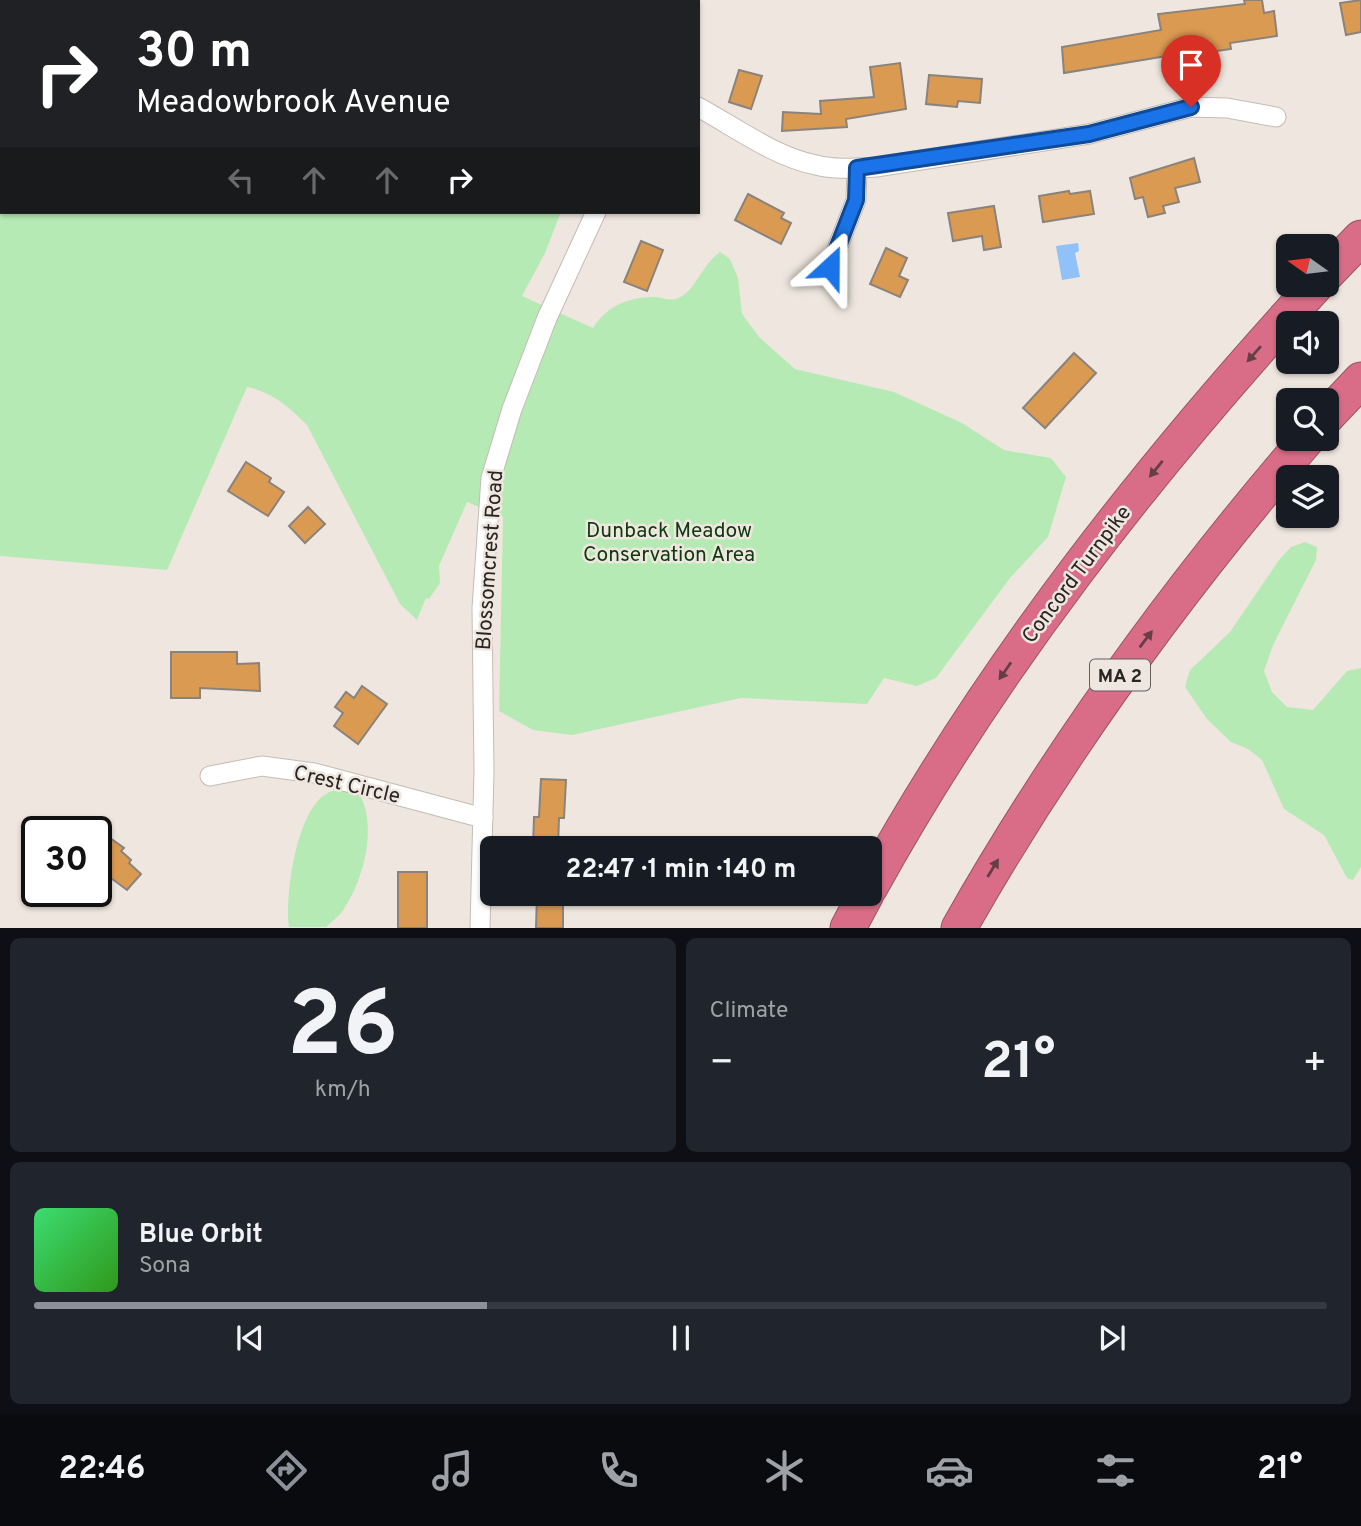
<!DOCTYPE html>
<html lang="en">
<head>
<meta charset="utf-8">
<style>
  body { margin:0; font-family:Overpass,sans-serif; background:#20242c; color:#f1f3f6; height:100vh; display:flex; flex-direction:column; font-size:26px; white-space:nowrap }
  * { box-sizing:border-box; margin:0 }
  p { font-size:23px; color:#9ea1a6 }
  .icon { flex:none; width:38px; height:38px; fill:none; stroke:currentColor; stroke-width:2; stroke-linecap:round; stroke-linejoin:round }
  .map { position:relative; height:928px; overflow:hidden }
  .side { display:flex; flex-direction:column; gap:10px; padding:10px; background:#0d0f14; flex:1 }
  .side>* { flex:none }
  .guide { position:absolute; left:0px; top:0px; width:700px; height:214px; box-shadow:0 2px 5px #0004; background:#202124; color:#fff; overflow:hidden }
  .needle { width:46px; rotate:284deg }
  .tools { position:absolute; left:1276px; top:234px; display:grid; gap:14px }
  .tools a { display:grid; place-items:center; width:63px; height:63px; border-radius:10px; background:#171b24; box-shadow:0 2px 5px #0004; font-size:35px }
  .speed { position:absolute; left:21px; top:816px; display:flex; gap:14px; font-size:35px; font-weight:700; text-align:center }
  .speed>* { display:grid; place-content:center; width:91px; height:91px; border-radius:50%; background:#171b24; box-shadow:0 2px 5px #0004; line-height:1 }
  .speed .limit { border:4px solid #111; border-radius:10px; background:#fff; color:#111 }
  .pin { position:absolute; display:grid; place-items:center; width:60px; height:60px; color:#fff; margin:-72px -30px; border-radius:50% 50% 50% 0; rotate:-45deg; box-shadow:0 0 7px #0007 }
  .pin .icon { rotate:45deg }
  .me { position:absolute; width:77px; margin:-38px; rotate:24deg; stroke-linejoin:round; filter:drop-shadow(0 0 5px #0008) }
  .turn { display:flex; align-items:center; gap:24px; height:147px; padding:0 21px; font-size:32px }
  .turn .icon { width:91px; height:91px; stroke-width:2.5 }
  .turn b { display:block; font-size:49px; line-height:60px }
  .lanes { display:flex; align-items:center; height:66px; padding:0 21px; background:#0003; justify-content:center; gap:35px; direction:ltr }
  .lanes .off { opacity:.35 }
  .big { font-size:52px; font-weight:700; line-height:1.1 }
  .side .card { flex:1; display:flex; flex-direction:column; justify-content:center; gap:10px; min-width:0; padding:0 24px; border-radius:10px; background:#20242c }
  .side .dial { align-items:center; gap:0 }
  .dial b { font-size:91px; line-height:1 }
  .song { display:flex; align-items:center; gap:21px }
  .cover { width:84px; height:84px; border-radius:10px; background:linear-gradient(135deg,hsl(140 70% 55%),hsl(110 70% 35%)) }
  .played { height:7px; border-radius:4px; background:linear-gradient(90deg,#8c9099 35%,#363941 35%) }
  .keys { display:flex; justify-content:space-around; direction:ltr }
  .heat { display:flex; justify-content:space-between; align-items:center; font-size:38px; direction:ltr }
  .side .tiles { flex:1; display:grid; gap:10px; grid-template-columns:1fr 1fr }
  .card:last-child { grid-column:span 2 }
  .trip { position:absolute; left:480px; top:836px; width:402px; height:70px; border-radius:10px; background:#171b24; box-shadow:0 2px 5px #0004; font-weight:700; line-height:70px; text-align:center }
  .dock { display:flex; height:112px; justify-content:space-around; align-items:center; background:#090b0e; color:#9ea1a6 }
  .dock .icon { width:49px; height:49px }
  .dock .on { color:#8c9099 }
  .dock b { font-size:32px; color:#f1f3f6 }
  .map>svg:first-child { display:block }
</style>
</head>
<body>
<div class="map">
<svg width="1361" height="928" viewBox="0 0 1361 928">
  <rect width="100%" height="100%" fill="#efe7df"/>
  <!-- green -->
  <g fill="#b6eab4">
    <path d="M 0,0 L 554,0 L 2,2 L 2,212 L 561,212 L 545,253 L 522,296 L 593,328 C 607,306 628,297 654,297 C 660,297 669,301 676,299 C 695,293 702,264 720,252 L 730,259 L 738,278 L 742,314 L 759,337 L 795,369 L 894,392 L 962,423 L 1004,450 L 1051,458 L 1066,477 L 1048,537 L 1010,578 L 936,678 L 917,686 L 884,678 L 867,704 L 741,698 L 572,735 L 533,730 L 499,711 L 503,517 L 467,502 L 439,566 L 440,583 L 429,599 L 426,598 L 417,620 L 400,604 L 307,425 C 289,407 272,392 247,387 L 167,570 L 0,556 Z"/>
    <path d="M 1305,542 L 1317,547 L 1316,560 L 1273,645 L 1264,671 L 1272,692 L 1287,707 L 1313,710 L 1347,671 L 1361,668 L 1361,867 L 1353,880 L 1347,878 L 1324,835 L 1284,809 L 1262,760 L 1248,749 L 1231,742 L 1207,719 L 1185,687 L 1190,670 L 1230,632 L 1279,560 L 1291,547 Z"/>
    <path d="M 342,789 L 360,795 C 377,827 364,878 345,907 C 341,915 332,921 326,927 L 289,927 C 285,895 296,812 326,794 C 330,791 337,790 342,789 Z"/>
  </g>
  <!-- water -->
  <path fill="#90c1f8" d="M 1078,243 L 1079,251 L 1075,253 L 1080,277 L 1062,280 L 1056,246 Z"/>
  <!-- building -->
  <g fill="#db9a51" stroke="#8a837c" stroke-width="2">
    <path d="M 1244,0 L 1262,0 L 1264,13 L 1274,11 L 1277,36 L 1230,43 L 1231,49 L 1204,53 L 1203,50 L 1064,73 L 1062,47 L 1161,30 L 1158,14 L 1245,4 Z"/>
    <path d="M 1361,0 L 1361,32 L 1346,35 L 1340,3 Z"/>
    <path d="M 900,63 L 906,109 L 846,119 L 847,127 L 782,131 L 783,112 L 821,114 L 820,101 L 874,97 L 870,67 Z"/>
    <path d="M 739,70 L 762,76 L 751,109 L 729,102 Z"/>
    <path d="M 929,75 L 982,79 L 980,103 L 958,101 L 957,107 L 926,104 Z"/>
    <path d="M 1194,158 L 1200,182 L 1175,188 L 1179,202 L 1163,206 L 1165,213 L 1148,217 L 1143,197 L 1135,199 L 1130,178 Z"/>
    <path d="M 1069,191 L 1070,194 L 1090,191 L 1094,214 L 1043,222 L 1039,196 Z"/>
    <path d="M 748,194 L 784,213 L 781,218 L 791,223 L 781,244 L 735,220 Z"/>
    <path d="M 994,206 L 1001,247 L 984,250 L 982,236 L 953,241 L 948,213 Z"/>
    <path d="M 641,241 L 663,250 L 647,291 L 624,282 Z"/>
    <path d="M 886,248 L 907,258 L 899,276 L 908,280 L 900,297 L 870,284 Z"/>
    <path d="M 1074,353 L 1096,373 L 1045,428 L 1023,408 Z"/>
    <path d="M 246,462 L 271,478 L 269,482 L 284,492 L 268,516 L 228,491 Z"/>
    <path d="M 308,507 L 325,524 L 305,543 L 289,526 Z"/>
    <path d="M 171,652 L 237,652 L 237,664 L 259,663 L 260,691 L 200,688 L 200,698 L 171,698 Z"/>
    <path d="M 362,686 L 387,704 L 358,744 L 334,726 L 343,713 L 335,707 L 346,692 L 354,698 Z"/>
    <path d="M 541,779 L 566,780 L 564,818 L 559,818 L 558,847 L 533,846 L 534,817 L 539,817 Z"/>
    <path d="M 96,828 L 124,848 L 121,851 L 131,860 L 129,863 L 141,874 L 127,890 L 96,867 Z"/>
    <rect x="398" y="872" width="29" height="56"/>
    <path d="M 537,894 L 563,894 L 563,928 L 536,928 Z"/>
  </g>
  <g fill="none" stroke-linecap="round" stroke-linejoin="round">
    <defs>
      <g id="street">
        <path d="M 698,107 C 735,127 775,157 816,165 C 836,170 856,168 876,167 L 1089,134 L 1191,107 L 1227,108 L 1276,117"/>
        <path d="M 830,267 L 856,200 L 857,168"/>
        <path d="M 210,776 L 262,766 L 314,773 L 483,818"/>
        <path d="M 480,928 L 484,771 L 482,608 L 491,478 L 512,409 L 547,318 L 596,212"/>
      </g>
      <g id="highway">
        <path d="M 1326,274 L 1361,238"/>
        <path d="M 1326,417 L 1361,380"/>
        <path d="M 870,887 C 991,668 1147,469 1316,285"/>
        <path d="M 848,928 L 866,894"/>
        <path d="M 959,928 C 1058,753 1176,591 1307,439"/>
      </g>
    </defs>
    <!-- street casing -->
    <use href="#street" stroke="#c4bcb4" stroke-width="21"/>
    <!-- highway casing -->
    <use href="#highway" stroke="#9b5464" stroke-width="37"/>
    <!-- street -->
    <use href="#street" stroke="#fff" stroke-width="19"/>
    <!-- highway -->
    <use href="#highway" stroke="#d96d87" stroke-width="35"/>
  </g>
  <!-- one-way arrows -->
  <defs><path id="oneway-solid" d="M-6-.8H1V-3.2L6.5 0L1 3.2V.8H-6Z" transform="scale(1.75)"/></defs>
  <g fill="#663e45">
    <use href="#oneway-solid" transform="translate(1254 354) rotate(131)"/>
    <use href="#oneway-solid" transform="translate(1156 469) rotate(129)"/>
    <use href="#oneway-solid" transform="translate(1146 639) rotate(-53)"/>
    <use href="#oneway-solid" transform="translate(1005 671) rotate(125)"/>
    <use href="#oneway-solid" transform="translate(993 868) rotate(-59)"/>
  </g>
  <g fill="none" stroke-linecap="round" stroke-linejoin="round">
    <defs>
      <path id="route" d="M 830,267 L 856,200 L 857,168 L 1089,134 L 1191,107"/>
    </defs>
    <!-- route casing -->
    <use href="#route" stroke="#114b97" stroke-width="18"/>
    <!-- route -->
    <use href="#route" stroke="#1a73e8" stroke-width="12"/>
  </g>
  <g text-anchor="middle" stroke-width="5" stroke-linejoin="round" paint-order="stroke">
    <!-- shield labels -->
    <rect fill="#efe7df" stroke="#645f5b" stroke-width="2" x="1090" y="659.5" width="60" height="31" rx="5"/>
    <g font-size="19" font-weight="bold" fill="#282522">
      <text x="1120" y="682">MA 2</text>
    </g>
    <!-- park labels -->
    <g font-size="21" fill="#0b3b0e" stroke="#efe7df">
      <text x="669" y="537">Dunback Meadow<tspan x="669" dy="24">Conservation Area</tspan></text>
    </g>
    <!-- street labels -->
    <g font-size="21" fill="#282522" stroke="#efe7df">
      <text transform="translate(489 560) rotate(-86)" y="7">Blossomcrest Road</text>
      <text transform="translate(1076 574) rotate(-53)" y="7">Concord Turnpike</text>
      <text transform="translate(347 784) rotate(13)" y="7">Crest Circle</text>
    </g>
  </g>
</svg>
<div class="tools">
<a><svg class="needle" viewBox="-14 -14 28 28"><path d="M0-13l5 13h-10z" fill="#e53935"/><path d="M0 13l5-13h-10z" fill="#9ea1a6"/></svg></a>
<a><svg class="icon" aria-label="sound" viewBox="0 0 24 24"><path d="M4 9h4l5-4v14l-5-4H4zM17 9q2 3 0 6"/></svg></a>
<a><svg class="icon" aria-label="search" viewBox="0 0 24 24"><circle cx="10" cy="10" r="6"/><path d="M15 15l6 6"/></svg></a>
<a><svg class="icon" aria-label="layers" viewBox="0 0 24 24"><path d="M12 4l9 5-9 5-9-5zM3 14l9 5 9-5"/></svg></a>
</div>
<div class="speed"><div class="limit">30</div></div>
<div class="pin" style="left:1191px;top:107px;background:#d93025"><svg class="icon" aria-label="arrive" viewBox="0 0 24 24"><path d="M6 21V4h12l-3 4 3 4H6"/></svg></div>
<svg class="me" style="left:830px;top:267px" viewBox="-20 -20 40 40"><path d="M0-17L14 15 0 8-14 15z" fill="#1a73e8" stroke="#fff" stroke-width="4"/></svg>
<div class="trip">22:47 · 1 min · 140 m</div>
<div class="guide">
<div class="turn"><svg class="icon" aria-label="right" viewBox="0 0 24 24"><path d="M7 20v-9h11M14 6l5 5-5 5"/></svg><div><b>30 m</b>Meadowbrook Avenue</div></div>
<div class="lanes"><svg class="icon off" aria-label="left" viewBox="0 0 24 24"><path d="M17 20v-9H6M10 6l-5 5 5 5"/></svg><svg class="icon off" aria-label="ahead" viewBox="0 0 24 24"><path d="M12 20V5M6 11l6-6 6 6"/></svg><svg class="icon off" aria-label="ahead" viewBox="0 0 24 24"><path d="M12 20V5M6 11l6-6 6 6"/></svg><svg class="icon" aria-label="right" viewBox="0 0 24 24"><path d="M7 20v-9h11M14 6l5 5-5 5"/></svg></div>
</div>
</div>
<section class="side">
<div class="tiles">
<div class="card dial"><b>26</b><p>km/h</p></div>
<div class="card"><p>Climate</p>
<div class="heat"><a>−</a><b class="big">21°</b><a>+</a></div>
</div>
<div class="card">
<div class="song"><i class="cover"></i><div><b>Blue Orbit</b><p>Sona</p></div></div>
<div class="played"></div>
<div class="keys"><svg class="icon" aria-label="previous" viewBox="0 0 24 24"><path d="M18 5L8 12l10 7zM5 5v14"/></svg><svg class="icon" aria-label="pause" viewBox="0 0 24 24"><path d="M8 5v14M16 5v14"/></svg><svg class="icon" aria-label="next" viewBox="0 0 24 24"><path d="M6 5l10 7-10 7zM19 5v14"/></svg></div>
</div>
</div>
</section>
<nav class="dock">
<b>22:46</b>
<svg class="icon on" aria-label="directions" viewBox="0 0 24 24"><path d="M12 3l9 9-9 9-9-9zM9 14v-3h6M13 9l2 2-2 2"/></svg>
<svg class="icon" aria-label="music" viewBox="0 0 24 24"><path d="M9 18V5l10-2v13"/><circle cx="6" cy="18" r="3"/><circle cx="16" cy="16" r="3"/></svg>
<svg class="icon" aria-label="phone" viewBox="0 0 24 24"><path d="M5 4h4l2 5-3 2q2 4 5 5l2-3 5 2v4C11 20 4 13 5 4z"/></svg>
<svg class="icon" aria-label="climate" viewBox="0 0 24 24"><path d="M12 3v18M4 7l16 10M4 17L20 7"/></svg>
<svg class="icon" aria-label="car" viewBox="0 0 24 24"><path d="M5 17H2v-5l4-1 3-4h7l3 4 3 1v5h-3M9 17h6M6 11h13"/><circle cx="7" cy="17" r="2"/><circle cx="17" cy="17" r="2"/></svg>
<svg class="icon" aria-label="filters" viewBox="0 0 24 24"><path d="M4 7h16M4 17h16"/><circle cx="9" cy="7" r="2"/><circle cx="15" cy="17" r="2"/></svg>
<b>21°</b>
</nav>
</body>
</html>
